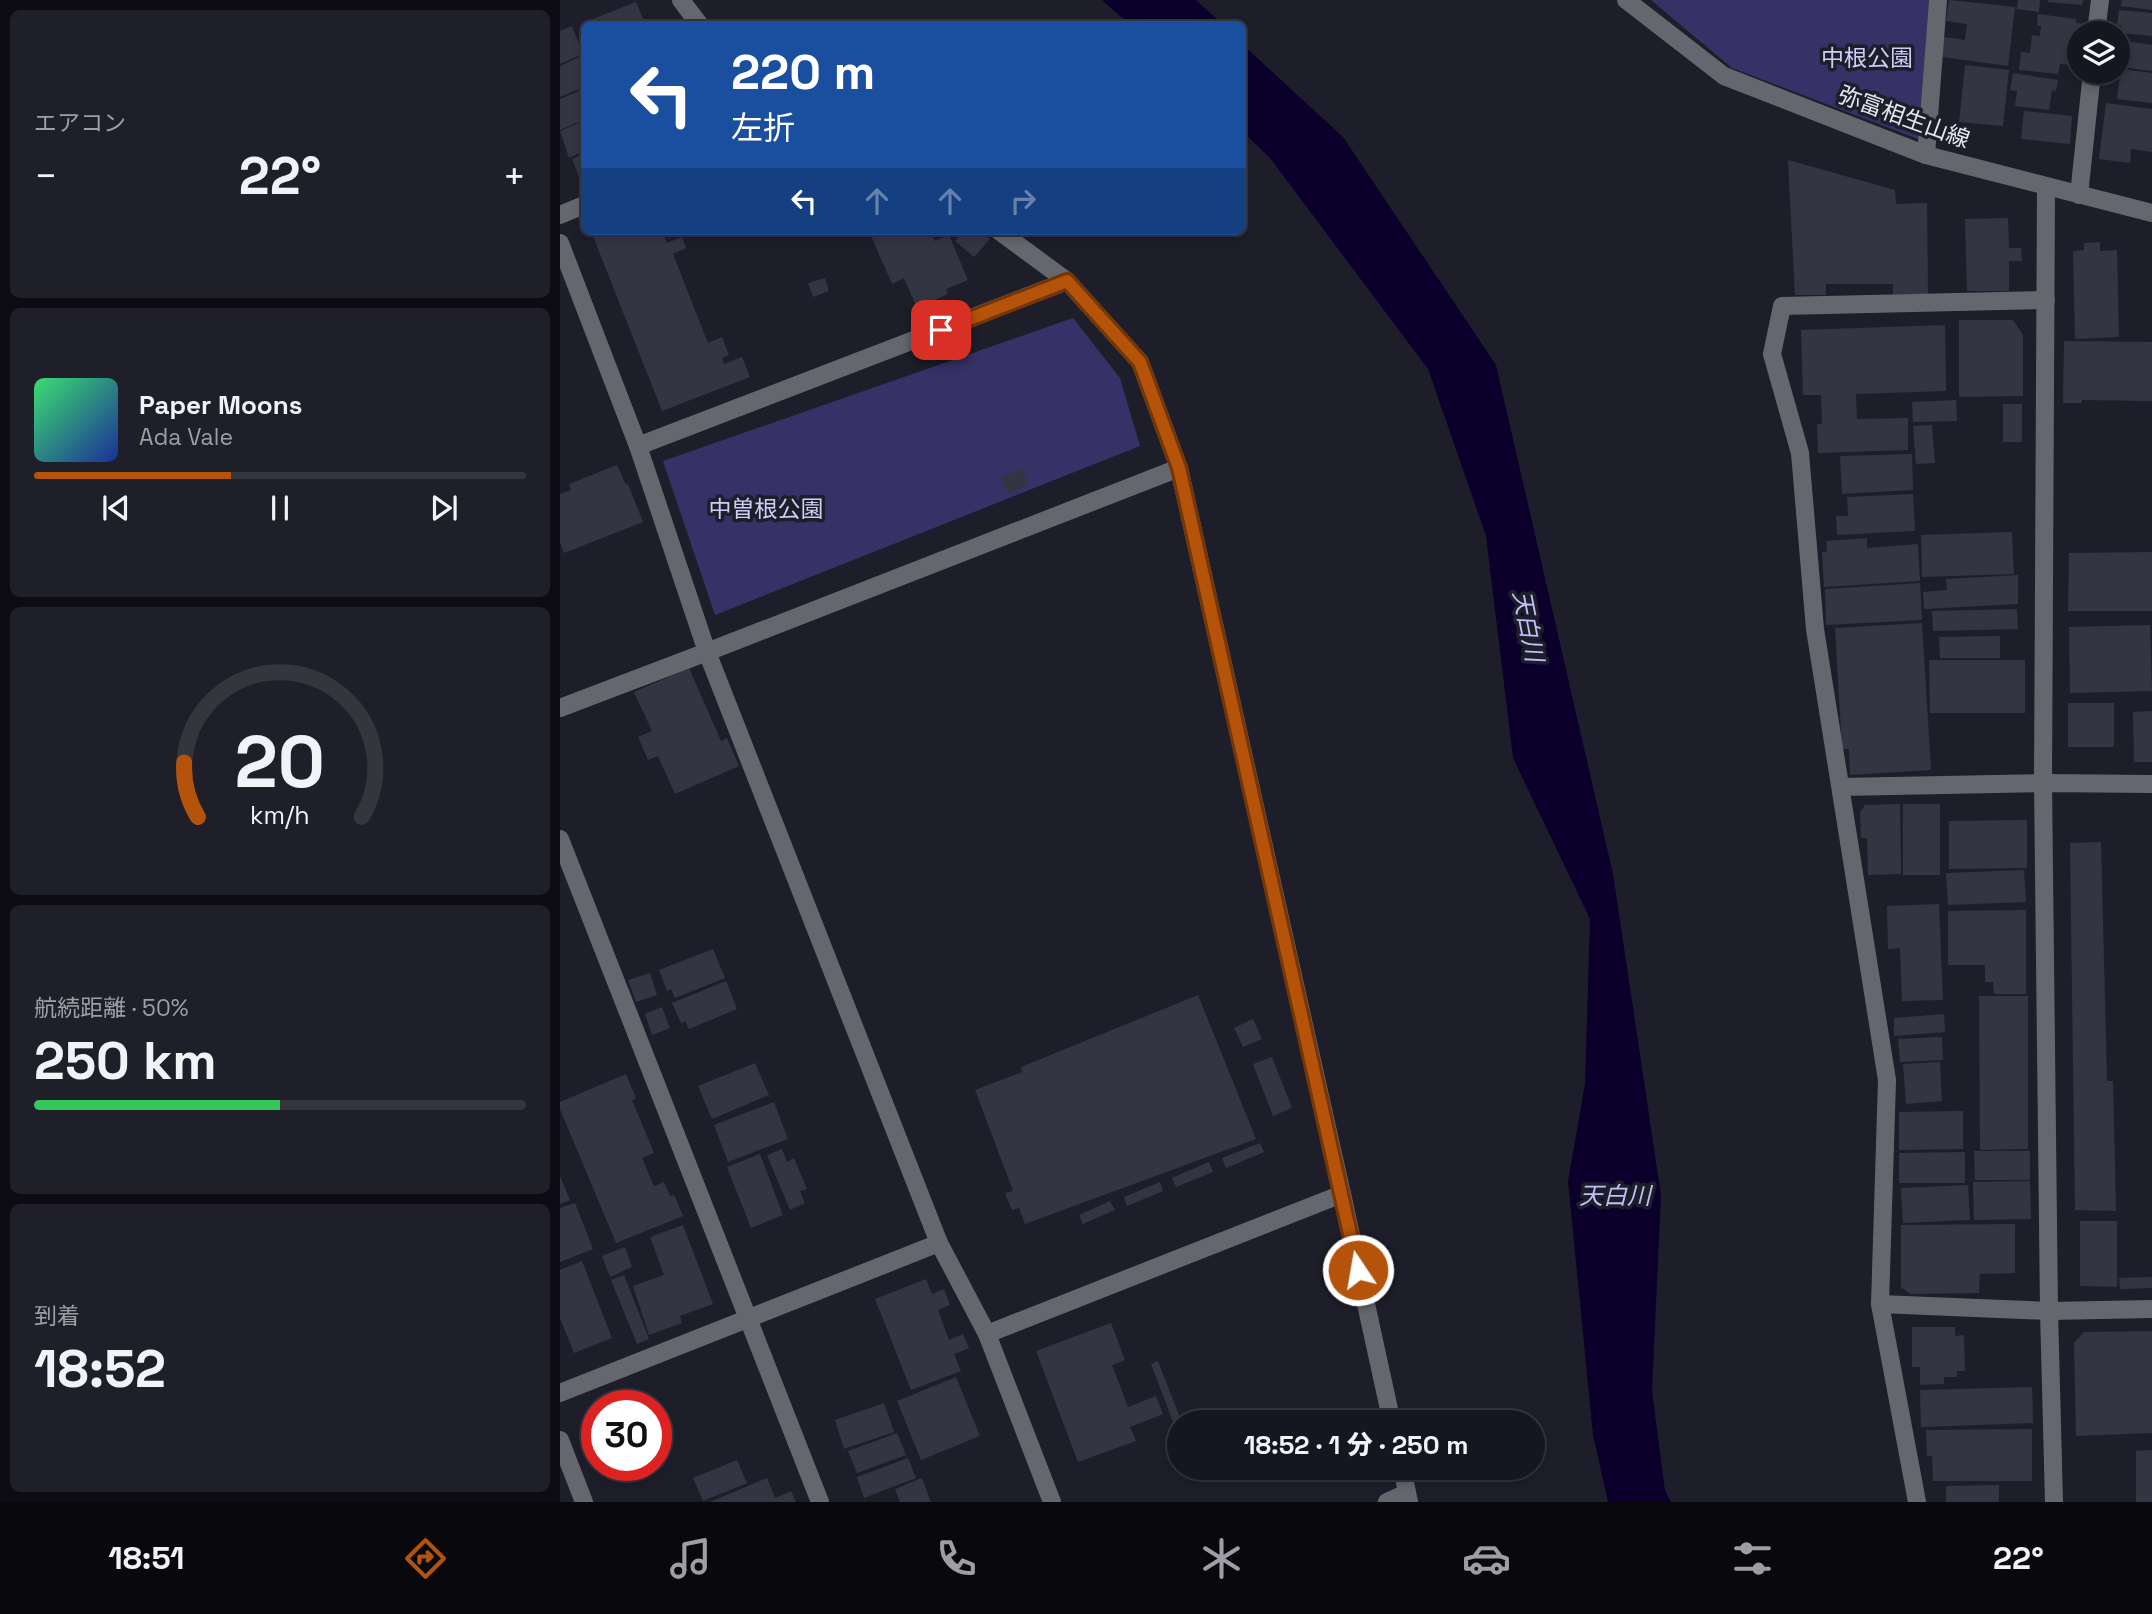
<!DOCTYPE html>
<html lang="ja">
<head>
<meta charset="utf-8">
<style>
  body { margin:0; font-family:"Space Grotesk","Noto Sans JP",sans-serif; background:#1f1f29; color:#f1f3f6; height:100vh; display:flex; flex-direction:column; font-size:26px; white-space:nowrap }
  * { box-sizing:border-box; margin:0 }
  p { font-size:23px; color:#9e9fa5 }
  .icon { flex:none; width:38px; height:38px; fill:none; stroke:currentColor; stroke-width:2; stroke-linecap:round; stroke-linejoin:round }
  .map { position:relative; flex:1; overflow:hidden }
  .details { display:flex; flex-direction:column; gap:10px; padding:10px; background:#0c0c12; width:560px }
  .details>* { flex:none }
  .banner { position:absolute; left:21px; top:21px; width:665px; height:214px; border-radius:10px; box-shadow:0 4px 10px #0003,0 0 0 2px #35353e; background:#1a4fa0; color:#fff; overflow:hidden }
  .fabs { position:absolute; left:1507px; top:21px; display:grid; gap:14px }
  .fabs a { display:grid; place-items:center; width:63px; height:63px; border-radius:50%; background:#161620; box-shadow:0 4px 10px #0003,0 0 0 2px #35353e; font-size:35px }
  .speed { position:absolute; left:21px; top:1390px; display:flex; gap:14px; font-size:35px; font-weight:700; text-align:center }
  .speed>* { display:grid; place-content:center; width:91px; height:91px; border-radius:50%; background:#161620; box-shadow:0 4px 10px #0003,0 0 0 2px #35353e; line-height:1 }
  .speed .limit { border:10px solid #d22; background:#fff; color:#111 }
  .pin { position:absolute; display:grid; place-items:center; width:60px; height:60px; color:#fff; margin:-30px; border-radius:14px; box-shadow:0 4px 10px #0006 }
  .me { position:absolute; width:77px; margin:-38px; rotate:348deg; stroke-linejoin:round; filter:drop-shadow(0 0 5px #0008) }
  .turn { display:flex; align-items:center; gap:24px; height:147px; padding:0 35px; font-size:32px }
  .turn .icon { width:91px; height:91px; stroke-width:2.5 }
  .turn b { display:block; font-size:49px; line-height:60px }
  .lanes { display:flex; align-items:center; height:66px; padding:0 35px; background:#0003; justify-content:center; gap:35px; direction:ltr }
  .lanes .off { opacity:.35 }
  .big { font-size:52px; font-weight:800; line-height:1.1 }
  .details .tile { flex:1; display:flex; flex-direction:column; justify-content:center; gap:10px; min-width:0; padding:0 24px; border-radius:10px; background:#1f1f29 }
  .details .dial { align-items:center; gap:0 }
  .dial svg { height:182px; overflow:visible; fill:none; stroke:#35353e; stroke-width:7; stroke-linecap:round; text-anchor:middle }
  .dial text { fill:#f1f3f6; stroke:none }
  .song { display:flex; align-items:center; gap:21px }
  .cover { width:84px; height:84px; border-radius:10px; background:linear-gradient(135deg,hsl(140 70% 55%),hsl(230 70% 35%)) }
  .played { height:7px; border-radius:4px; background:linear-gradient(90deg,#b45309 40%,#35353e 40%) }
  .keys { display:flex; justify-content:space-around; direction:ltr }
  .heat { display:flex; justify-content:space-between; align-items:center; font-size:38px; direction:ltr }
  .charge { height:10px; border-radius:5px; background:linear-gradient(90deg,#34c759 50%,#35353e 0) }
  .trip { position:absolute; left:607px; top:1410px; width:378px; height:70px; border-radius:35px; background:#161620; box-shadow:0 4px 10px #0003,0 0 0 2px #35353e; font-weight:800; line-height:70px; text-align:center }
  .menu { display:flex; height:112px; justify-content:space-around; align-items:center; background:#09090d; color:#9e9fa5 }
  .menu .icon { width:49px; height:49px }
  .menu .active { color:#b45309 }
  .menu b { font-size:32px; color:#f1f3f6 }
  main { display:flex; flex:1; min-height:0 }
  .map>svg:first-child { display:block }
</style>
</head>
<body>
<main>
<section class="details">
<div class="tile"><p>エアコン</p>
<div class="heat"><a>−</a><b class="big">22°</b><a>+</a></div>
</div>
<div class="tile">
<div class="song"><i class="cover"></i><div><b>Paper Moons</b><p>Ada Vale</p></div></div>
<div class="played"></div>
<div class="keys"><svg class="icon" aria-label="previous" viewBox="0 0 24 24"><path d="M18 5L8 12l10 7zM5 5v14"/></svg><svg class="icon" aria-label="pause" viewBox="0 0 24 24"><path d="M8 5v14M16 5v14"/></svg><svg class="icon" aria-label="next" viewBox="0 0 24 24"><path d="M6 5l10 7-10 7zM19 5v14"/></svg></div>
</div>
<div class="tile dial"><svg viewBox="0 0 100 80">
<path d="M14 69A42 42 0 1 1 86 69"/>
<path d="M14 69A42 42 0 0 1 8 45" stroke="#b45309"/>
<text x="50" y="56" font-size="32" font-weight="700">20</text>
<text x="50" y="72" font-size="11">km/h</text>
</svg></div>
<div class="tile"><p>航続距離 · 50%</p><b class="big">250 km</b><div class="charge"></div></div>
<div class="tile"><p>到着</p><b class="big">18:52</b></div>
</section>
<div class="map">
<svg width="1592" height="1502" viewBox="0 0 1592 1502">
  <rect width="100%" height="100%" fill="#1e1e2b"/>
  <!-- green -->
  <g fill="#363267">
    <path d="M 1091,0 L 1369,0 L 1358,139 L 1172,68 Z"/>
    <path d="M 513,318 L 560,378 L 580,446 L 155,615 L 103,461 Z"/>
  </g>
  <!-- water -->
  <g fill="#0a002b">
    <path d="M 542,0 L 636,0 L 662,24 L 569,24 Z"/>
    <path d="M 682,44 L 783,137 L 936,365 L 1053,874 L 1101,1195 L 1092,1391 L 1105,1491 L 1111,1502 L 1048,1502 L 1033,1435 L 1008,1181 L 1025,1084 L 1030,919 L 953,758 L 926,536 L 868,369 L 710,158 L 683,132 Z"/>
  </g>
  <!-- building -->
  <g fill="#343543">
    <path d="M 1389,0 L 1455,7 L 1448,66 L 1382,57 L 1384,37 L 1405,40 L 1407,24 L 1386,21 Z"/>
    <path d="M 1458,0 L 1480,0 L 1479,12 L 1457,9 Z"/>
    <path d="M 1488,0 L 1523,0 L 1522,5 L 1488,2 Z"/>
    <path d="M 1562,0 L 1592,0 L 1592,10 L 1561,6 Z"/>
    <path d="M 76,2 L 85,24 L 26,24 L 25,22 Z"/>
    <path d="M 1559,10 L 1592,13 L 1592,36 L 1560,33 L 1561,25 L 1557,25 Z"/>
    <path d="M 1478,14 L 1516,19 L 1516,23 L 1526,24 L 1525,33 L 1519,33 L 1519,42 L 1515,41 L 1512,65 L 1500,64 L 1498,74 L 1459,70 L 1461,52 L 1470,53 L 1472,35 L 1480,36 L 1481,26 L 1477,26 Z"/>
    <path d="M 12,26 L 23,54 L 0,64 L 0,31 Z"/>
    <path d="M 1565,41 L 1592,45 L 1592,71 L 1562,67 Z"/>
    <path d="M 24,55 L 24,87 L 0,97 L 0,66 Z"/>
    <path d="M 1405,65 L 1449,70 L 1443,126 L 1399,122 Z"/>
    <path d="M 1561,69 L 1592,73 L 1592,103 L 1557,99 Z"/>
    <path d="M 1453,73 L 1498,80 L 1496,91 L 1492,90 L 1489,110 L 1455,106 L 1457,91 L 1450,90 Z"/>
    <path d="M 24,89 L 24,120 L 0,130 L 0,99 Z"/>
    <path d="M 1546,103 L 1592,109 L 1592,152 L 1571,149 L 1570,163 L 1539,159 Z"/>
    <path d="M 1464,111 L 1512,116 L 1510,144 L 1461,139 Z"/>
    <path d="M 24,121 L 24,151 L 9,158 L 0,131 Z"/>
    <path d="M 24,154 L 24,189 L 12,159 Z"/>
    <path d="M 1228,160 L 1335,190 L 1336,204 L 1367,203 L 1368,294 L 1333,294 L 1333,284 L 1266,284 L 1266,295 L 1235,295 Z"/>
    <path d="M 1448,218 L 1449,248 L 1461,248 L 1462,261 L 1449,261 L 1449,291 L 1407,291 L 1405,219 Z"/>
    <path d="M 31,231 L 102,231 L 107,243 L 122,237 L 126,248 L 113,254 L 148,343 L 162,337 L 169,355 L 162,358 L 164,364 L 182,357 L 190,377 L 102,411 Z"/>
    <path d="M 309,231 L 370,231 L 375,241 L 389,235 L 408,280 L 386,289 L 388,294 L 357,308 L 344,278 L 332,284 Z"/>
    <path d="M 403,231 L 420,231 L 430,239 L 414,257 L 395,241 Z"/>
    <path d="M 1540,242 L 1540,251 L 1557,250 L 1559,337 L 1515,339 L 1513,251 L 1524,250 L 1524,243 Z"/>
    <path d="M 265,278 L 269,291 L 253,297 L 248,283 Z"/>
    <path d="M 1399,320 L 1453,320 L 1463,335 L 1463,396 L 1399,397 Z"/>
    <path d="M 1385,325 L 1386,391 L 1296,394 L 1297,419 L 1348,418 L 1348,450 L 1258,453 L 1257,424 L 1262,424 L 1261,395 L 1243,395 L 1241,330 Z"/>
    <path d="M 1504,341 L 1592,342 L 1592,401 L 1522,400 L 1522,403 L 1503,403 Z"/>
    <path d="M 1396,400 L 1397,421 L 1353,422 L 1352,402 Z"/>
    <rect x="1443" y="404" width="19" height="38"/>
    <path d="M 1372,425 L 1375,463 L 1356,464 L 1353,426 Z"/>
    <path d="M 1352,454 L 1353,490 L 1282,494 L 1280,456 Z"/>
    <path d="M 57,465 L 66,485 L 68,484 L 83,522 L 4,553 L 0,542 L 0,494 L 11,490 L 9,484 Z"/>
    <path d="M 462,469 L 469,485 L 448,493 L 441,477 Z"/>
    <path d="M 1353,494 L 1355,531 L 1277,535 L 1276,516 L 1288,516 L 1287,497 Z"/>
    <path d="M 1452,532 L 1454,574 L 1362,577 L 1361,535 Z"/>
    <path d="M 1307,538 L 1307,548 L 1358,544 L 1360,581 L 1264,587 L 1262,552 L 1267,552 L 1266,541 Z"/>
    <path d="M 1592,552 L 1592,611 L 1508,611 L 1509,553 Z"/>
    <path d="M 1458,575 L 1458,604 L 1364,609 L 1363,592 L 1387,590 L 1386,579 Z"/>
    <path d="M 1360,583 L 1362,620 L 1266,625 L 1265,589 Z"/>
    <path d="M 1457,609 L 1458,629 L 1373,631 L 1372,611 Z"/>
    <path d="M 1362,623 L 1371,770 L 1290,775 L 1289,749 L 1282,749 L 1275,628 Z"/>
    <path d="M 1590,625 L 1592,691 L 1510,693 L 1509,627 Z"/>
    <path d="M 1440,636 L 1440,658 L 1380,658 L 1379,637 Z"/>
    <path d="M 1369,660 L 1465,660 L 1465,713 L 1370,713 Z"/>
    <path d="M 129,668 L 161,741 L 167,738 L 179,766 L 115,794 L 98,756 L 88,760 L 78,737 L 92,731 L 74,692 Z"/>
    <rect x="1508" y="703" width="46" height="44"/>
    <path d="M 1592,711 L 1592,762 L 1574,762 L 1573,712 Z"/>
    <path d="M 1340,804 L 1341,874 L 1308,875 L 1307,838 L 1301,838 L 1300,812 L 1305,805 Z"/>
    <rect x="1343" y="804" width="37" height="71"/>
    <path d="M 1467,820 L 1467,868 L 1389,869 L 1389,821 Z"/>
    <path d="M 1541,842 L 1547,1081 L 1553,1081 L 1556,1211 L 1515,1210 L 1510,843 Z"/>
    <path d="M 1464,870 L 1466,902 L 1388,905 L 1386,873 Z"/>
    <path d="M 1379,904 L 1383,1000 L 1342,1001 L 1340,948 L 1328,949 L 1327,906 Z"/>
    <path d="M 1466,910 L 1466,994 L 1434,994 L 1433,982 L 1425,982 L 1425,965 L 1388,965 L 1388,911 Z"/>
    <path d="M 153,949 L 165,978 L 115,998 L 111,989 L 107,991 L 99,970 Z"/>
    <path d="M 90,973 L 97,995 L 76,1002 L 68,980 Z"/>
    <path d="M 166,981 L 177,1009 L 129,1029 L 125,1021 L 121,1023 L 112,1003 Z"/>
    <path d="M 638,995 L 696,1139 L 465,1224 L 459,1208 L 452,1210 L 445,1193 L 453,1191 L 415,1090 L 462,1072 L 461,1067 Z"/>
    <path d="M 1419,996 L 1468,996 L 1468,1149 L 1420,1150 Z"/>
    <path d="M 102,1007 L 110,1028 L 92,1035 L 85,1014 Z"/>
    <path d="M 1384,1014 L 1385,1032 L 1334,1036 L 1334,1018 Z"/>
    <path d="M 693,1019 L 702,1039 L 683,1047 L 674,1028 Z"/>
    <path d="M 1382,1037 L 1383,1060 L 1340,1062 L 1338,1039 Z"/>
    <path d="M 712,1057 L 732,1108 L 713,1116 L 693,1064 Z"/>
    <path d="M 1380,1062 L 1382,1101 L 1346,1104 L 1343,1064 Z"/>
    <path d="M 195,1063 L 209,1095 L 152,1119 L 138,1086 Z"/>
    <path d="M 66,1074 L 76,1098 L 72,1100 L 94,1153 L 82,1158 L 94,1186 L 104,1182 L 110,1196 L 114,1195 L 123,1216 L 56,1243 L 0,1109 L 0,1102 Z"/>
    <path d="M 214,1102 L 228,1139 L 168,1162 L 154,1125 Z"/>
    <path d="M 1403,1111 L 1403,1149 L 1339,1150 L 1339,1112 Z"/>
    <path d="M 700,1143 L 704,1152 L 666,1168 L 662,1158 Z"/>
    <path d="M 222,1149 L 227,1162 L 234,1158 L 247,1189 L 240,1191 L 245,1203 L 230,1210 L 207,1155 Z"/>
    <path d="M 1414,1151 L 1470,1151 L 1470,1180 L 1415,1180 Z"/>
    <path d="M 1405,1152 L 1405,1183 L 1339,1183 L 1339,1153 Z"/>
    <path d="M 200,1154 L 223,1215 L 191,1228 L 167,1167 Z"/>
    <path d="M 649,1162 L 653,1172 L 616,1187 L 612,1178 Z"/>
    <path d="M 0,1176 L 10,1200 L 0,1204 Z"/>
    <path d="M 1470,1181 L 1471,1219 L 1414,1220 L 1413,1182 Z"/>
    <path d="M 600,1182 L 603,1191 L 567,1206 L 564,1197 Z"/>
    <path d="M 1408,1185 L 1410,1220 L 1343,1223 L 1341,1188 Z"/>
    <path d="M 550,1201 L 555,1210 L 523,1224 L 519,1215 Z"/>
    <path d="M 15,1203 L 33,1249 L 0,1262 L 0,1208 Z"/>
    <path d="M 1520,1221 L 1557,1221 L 1557,1287 L 1520,1286 Z"/>
    <path d="M 1455,1224 L 1455,1273 L 1420,1274 L 1419,1293 L 1350,1294 L 1341,1287 L 1341,1225 Z"/>
    <path d="M 123,1225 L 153,1304 L 120,1316 L 122,1323 L 89,1335 L 73,1286 L 104,1275 L 90,1237 Z"/>
    <path d="M 65,1247 L 72,1267 L 50,1277 L 42,1256 Z"/>
    <path d="M 22,1261 L 52,1338 L 14,1353 L 0,1318 L 0,1270 Z"/>
    <path d="M 64,1275 L 89,1339 L 77,1344 L 51,1280 Z"/>
    <path d="M 1592,1277 L 1592,1288 L 1560,1289 L 1559,1278 Z"/>
    <path d="M 366,1279 L 372,1294 L 384,1289 L 390,1305 L 378,1310 L 389,1340 L 403,1334 L 409,1348 L 394,1354 L 401,1371 L 351,1390 L 315,1299 Z"/>
    <path d="M 551,1323 L 565,1360 L 552,1365 L 568,1407 L 596,1396 L 603,1414 L 570,1427 L 576,1441 L 518,1462 L 476,1351 Z"/>
    <path d="M 1352,1327 L 1395,1327 L 1395,1336 L 1404,1335 L 1405,1371 L 1397,1371 L 1397,1377 L 1384,1377 L 1384,1384 L 1360,1385 L 1360,1367 L 1352,1367 Z"/>
    <path d="M 1592,1331 L 1592,1433 L 1516,1436 L 1514,1343 L 1524,1332 Z"/>
    <path d="M 598,1361 L 622,1423 L 615,1427 L 591,1364 Z"/>
    <path d="M 396,1377 L 420,1436 L 361,1460 L 337,1401 Z"/>
    <path d="M 1472,1387 L 1473,1423 L 1361,1427 L 1360,1390 Z"/>
    <path d="M 324,1403 L 334,1432 L 284,1449 L 275,1420 Z"/>
    <path d="M 1472,1429 L 1472,1481 L 1373,1481 L 1372,1456 L 1367,1456 L 1366,1430 Z"/>
    <path d="M 337,1433 L 346,1455 L 297,1473 L 288,1451 Z"/>
    <path d="M 1592,1450 L 1592,1502 L 1576,1502 L 1576,1451 Z"/>
    <path d="M 348,1458 L 356,1478 L 304,1498 L 297,1477 Z"/>
    <path d="M 177,1460 L 187,1483 L 143,1501 L 133,1478 Z"/>
    <path d="M 207,1478 L 215,1498 L 231,1491 L 236,1502 L 150,1502 Z"/>
    <path d="M 362,1478 L 371,1502 L 340,1502 L 335,1489 Z"/>
    <path d="M 1439,1485 L 1439,1502 L 1386,1502 L 1386,1486 Z"/>
  </g>
  <g fill="none" stroke-linecap="round" stroke-linejoin="round">
    <!-- minor -->
    <g stroke="#66676e" stroke-width="18">
      <path d="M 121,0 L 139,24"/>
      <path d="M 1536,33 L 1540,0"/>
      <path d="M 1366,155 L 1378,0"/>
      <path d="M 1486,188 L 1483,783 L 1489,1311 L 1494,1502"/>
      <path d="M 1519,195 L 1532,72"/>
      <path d="M 0,215 L 24,205"/>
      <path d="M 439,231 L 507,281 L 580,362 L 619,468 L 782,1194 L 427,1334 L 379,1243 L 147,652 L 619,468"/>
      <path d="M 0,243 L 78,446 L 147,652 L 0,708"/>
      <path d="M 78,446 L 507,281"/>
      <path d="M 1281,787 L 1483,783 L 1592,784"/>
      <path d="M 0,839 L 260,1502"/>
      <path d="M 782,1194 L 832,1423"/>
      <path d="M 1320,1304 L 1489,1311 L 1592,1309"/>
      <path d="M 427,1334 L 492,1502"/>
      <path d="M 0,1393 L 379,1243"/>
      <path d="M 0,1440 L 24,1502"/>
      <path d="M 842,1468 L 849,1502"/>
      <path d="M 827,1502 L 847,1493"/>
      <path d="M 1357,1502 L 1320,1304 L 1327,1080 L 1255,629 L 1240,453 L 1212,354 L 1222,306 L 1486,300"/>
    </g>
    <!-- tertiary -->
    <path stroke="#66676e" stroke-width="18" d="M 1066,0 L 1164,76 L 1366,155 L 1592,213"/>
  </g>
  <g fill="none" stroke-linecap="round" stroke-linejoin="round">
    <defs>
      <path id="route" d="M 381,330 L 507,281 L 580,362 L 619,468 L 798,1270"/>
    </defs>
    <!-- route casing -->
    <use href="#route" stroke="#753606" stroke-width="18"/>
    <!-- route -->
    <use href="#route" stroke="#b45309" stroke-width="12"/>
  </g>
  <g text-anchor="middle" stroke-width="7" stroke-linejoin="round" paint-order="stroke">
    <!-- park labels -->
    <g font-size="23" fill="#cdcef5" stroke="#1e1e2b">
      <text x="1307" y="66">中根公園</text>
      <text x="206" y="517">中曽根公園</text>
    </g>
    <!-- street labels -->
    <g font-size="23" fill="#e4e5ee" stroke="#1e1e2b">
      <text transform="translate(1344 117) rotate(20)" y="8">弥富相生山線</text>
    </g>
    <!-- water labels -->
    <g font-size="24" font-style="italic" fill="#bfbff9" stroke="#1e1e2b">
      <text transform="translate(968 626) rotate(79)" y="8">天白川</text>
      <text x="1055" y="1204">天白川</text>
    </g>
  </g>
</svg>
<div class="fabs">
<a><svg class="icon" aria-label="layers" viewBox="0 0 24 24"><path d="M12 4l9 5-9 5-9-5zM3 14l9 5 9-5"/></svg></a>
</div>
<div class="speed"><div class="limit">30</div></div>
<div class="pin" style="left:381px;top:330px;background:#d93025"><svg class="icon" aria-label="arrive" viewBox="0 0 24 24"><path d="M6 21V4h12l-3 4 3 4H6"/></svg></div>
<svg class="me" style="left:798px;top:1270px" viewBox="-20 -20 40 40"><circle r="17" fill="#b45309" stroke="#fff" stroke-width="3"/><path d="M0-11L8 9 0 5-8 9z" fill="#fff"/></svg>
<div class="trip">18:52 · 1 分 · 250 m</div>
<div class="banner">
<div class="turn"><svg class="icon" aria-label="left" viewBox="0 0 24 24"><path d="M17 20v-9H6M10 6l-5 5 5 5"/></svg><div><b>220 m</b>左折</div></div>
<div class="lanes"><svg class="icon" aria-label="left" viewBox="0 0 24 24"><path d="M17 20v-9H6M10 6l-5 5 5 5"/></svg><svg class="icon off" aria-label="ahead" viewBox="0 0 24 24"><path d="M12 20V5M6 11l6-6 6 6"/></svg><svg class="icon off" aria-label="ahead" viewBox="0 0 24 24"><path d="M12 20V5M6 11l6-6 6 6"/></svg><svg class="icon off" aria-label="right" viewBox="0 0 24 24"><path d="M7 20v-9h11M14 6l5 5-5 5"/></svg></div>
</div>
</div>
</main>
<nav class="menu">
<b>18:51</b>
<svg class="icon active" aria-label="directions" viewBox="0 0 24 24"><path d="M12 3l9 9-9 9-9-9zM9 14v-3h6M13 9l2 2-2 2"/></svg>
<svg class="icon" aria-label="music" viewBox="0 0 24 24"><path d="M9 18V5l10-2v13"/><circle cx="6" cy="18" r="3"/><circle cx="16" cy="16" r="3"/></svg>
<svg class="icon" aria-label="phone" viewBox="0 0 24 24"><path d="M5 4h4l2 5-3 2q2 4 5 5l2-3 5 2v4C11 20 4 13 5 4z"/></svg>
<svg class="icon" aria-label="climate" viewBox="0 0 24 24"><path d="M12 3v18M4 7l16 10M4 17L20 7"/></svg>
<svg class="icon" aria-label="car" viewBox="0 0 24 24"><path d="M5 17H2v-5l4-1 3-4h7l3 4 3 1v5h-3M9 17h6M6 11h13"/><circle cx="7" cy="17" r="2"/><circle cx="17" cy="17" r="2"/></svg>
<svg class="icon" aria-label="filters" viewBox="0 0 24 24"><path d="M4 7h16M4 17h16"/><circle cx="9" cy="7" r="2"/><circle cx="15" cy="17" r="2"/></svg>
<b>22°</b>
</nav>
</body>
</html>
